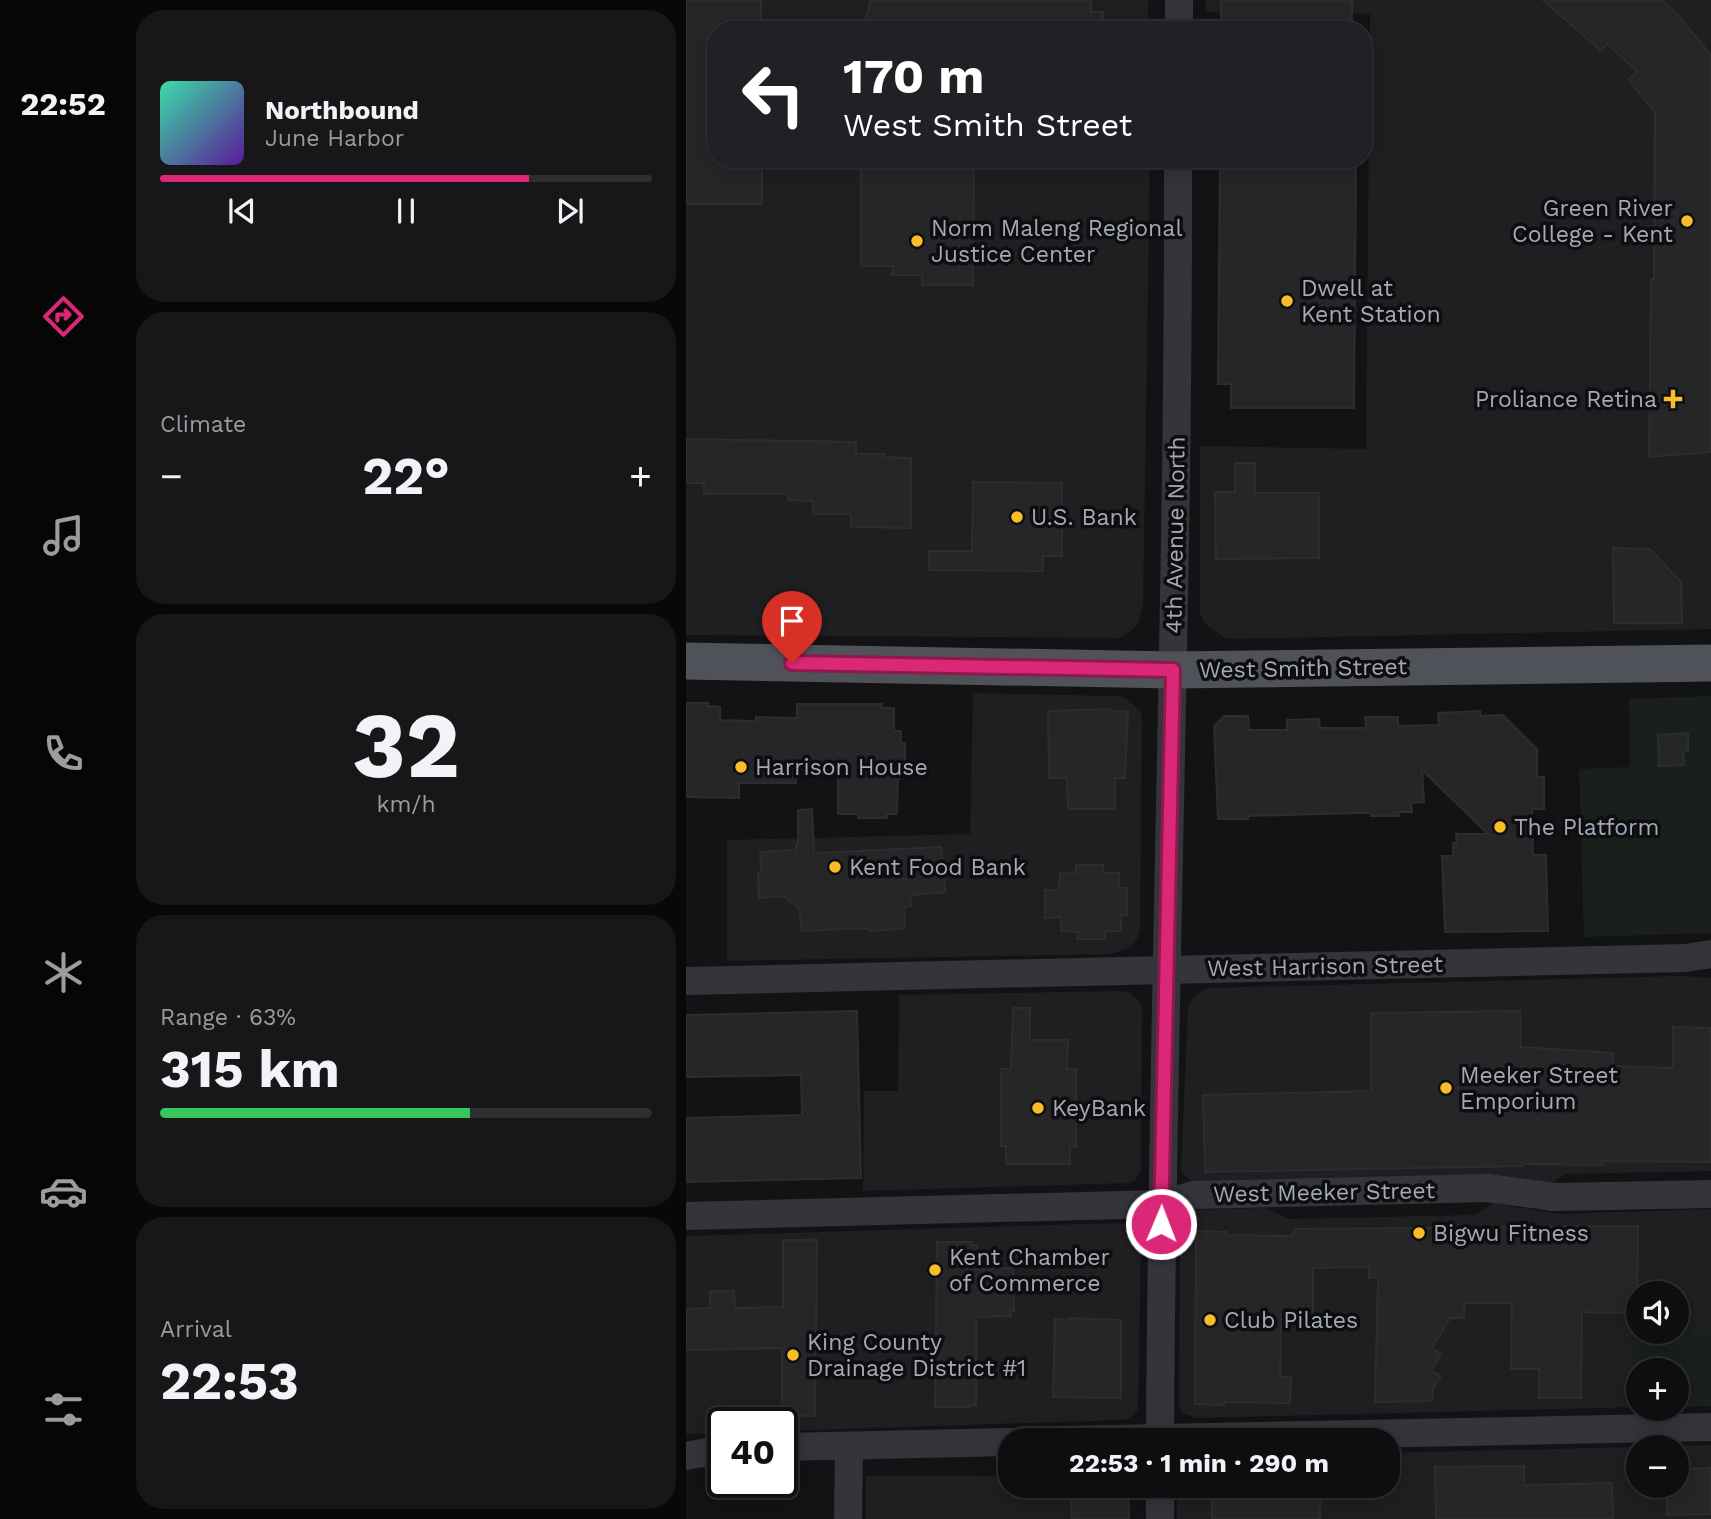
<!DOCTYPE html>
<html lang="en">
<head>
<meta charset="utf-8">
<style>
  body { margin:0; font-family:"Work Sans",sans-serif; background:#171719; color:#f1f3f6; height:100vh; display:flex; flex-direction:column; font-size:26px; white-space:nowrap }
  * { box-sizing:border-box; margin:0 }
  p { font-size:23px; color:#9b9c9f }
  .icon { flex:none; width:38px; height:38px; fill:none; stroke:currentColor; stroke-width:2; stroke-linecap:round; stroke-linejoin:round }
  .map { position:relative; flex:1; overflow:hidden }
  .sheet { display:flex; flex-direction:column; gap:10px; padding:10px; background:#080809; width:560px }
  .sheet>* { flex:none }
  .banner { position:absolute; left:21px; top:21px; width:665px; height:147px; border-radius:28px; box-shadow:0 4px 18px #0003,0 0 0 2px #2e2e30; background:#202124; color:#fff; overflow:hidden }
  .buttons { position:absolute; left:940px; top:1281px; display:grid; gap:14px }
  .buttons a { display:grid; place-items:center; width:63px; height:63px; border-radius:50%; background:#0e0e10; box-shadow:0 4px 18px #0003,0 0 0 2px #2e2e30; font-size:35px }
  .speed { position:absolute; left:21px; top:1407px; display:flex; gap:14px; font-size:35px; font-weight:700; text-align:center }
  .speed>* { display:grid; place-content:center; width:91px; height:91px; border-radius:50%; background:#0e0e10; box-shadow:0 4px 18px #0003,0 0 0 2px #2e2e30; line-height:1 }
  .speed .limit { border:4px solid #111; border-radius:10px; background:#fff; color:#111 }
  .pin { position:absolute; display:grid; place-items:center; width:60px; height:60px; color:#fff; margin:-72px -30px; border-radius:50% 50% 50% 0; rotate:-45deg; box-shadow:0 0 7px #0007 }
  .pin .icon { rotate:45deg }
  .me { position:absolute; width:77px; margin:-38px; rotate:1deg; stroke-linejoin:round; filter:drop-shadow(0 0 5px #0008) }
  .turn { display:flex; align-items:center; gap:24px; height:147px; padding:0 21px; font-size:32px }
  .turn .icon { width:91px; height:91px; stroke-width:2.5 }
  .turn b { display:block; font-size:49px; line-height:60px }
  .big { font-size:52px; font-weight:700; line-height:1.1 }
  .sheet .card { flex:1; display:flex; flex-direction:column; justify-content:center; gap:10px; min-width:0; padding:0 24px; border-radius:28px; background:#171719 }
  .sheet .dial { align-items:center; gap:0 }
  .dial b { font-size:91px; line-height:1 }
  .song { display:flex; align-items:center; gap:21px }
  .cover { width:84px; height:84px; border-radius:10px; background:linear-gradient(135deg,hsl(160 70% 55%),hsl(270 70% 35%)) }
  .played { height:7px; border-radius:4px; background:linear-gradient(90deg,#db2777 75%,#2e2e30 75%) }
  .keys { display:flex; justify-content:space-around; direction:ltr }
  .heat { display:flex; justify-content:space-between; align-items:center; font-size:38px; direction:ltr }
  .charge { height:10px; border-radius:5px; background:linear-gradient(90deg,#34c759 63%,#2e2e30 0) }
  .trip { position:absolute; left:312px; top:1428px; width:402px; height:70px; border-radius:28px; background:#0e0e10; box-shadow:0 4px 18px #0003,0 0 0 2px #2e2e30; font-weight:700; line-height:70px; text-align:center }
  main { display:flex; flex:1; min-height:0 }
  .menu { display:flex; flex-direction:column; width:126px; justify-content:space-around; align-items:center; background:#060606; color:#9b9c9f }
  .menu .icon { width:49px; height:49px }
  .menu .current { color:#db2777 }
  .menu b { font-size:32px; color:#f1f3f6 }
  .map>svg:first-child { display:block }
</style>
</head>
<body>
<main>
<nav class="menu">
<b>22:52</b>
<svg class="icon current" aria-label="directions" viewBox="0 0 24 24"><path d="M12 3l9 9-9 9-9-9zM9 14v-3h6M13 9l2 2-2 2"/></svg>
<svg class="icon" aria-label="music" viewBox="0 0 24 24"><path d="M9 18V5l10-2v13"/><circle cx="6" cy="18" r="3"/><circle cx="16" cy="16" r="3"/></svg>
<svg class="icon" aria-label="phone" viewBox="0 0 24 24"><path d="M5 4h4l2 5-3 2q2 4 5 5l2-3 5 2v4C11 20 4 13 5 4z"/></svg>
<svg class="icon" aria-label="climate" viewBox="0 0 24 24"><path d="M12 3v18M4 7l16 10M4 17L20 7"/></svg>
<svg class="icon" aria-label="car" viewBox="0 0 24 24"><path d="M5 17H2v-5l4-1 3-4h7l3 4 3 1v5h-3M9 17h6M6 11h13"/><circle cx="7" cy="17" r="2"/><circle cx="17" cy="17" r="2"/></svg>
<svg class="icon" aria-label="filters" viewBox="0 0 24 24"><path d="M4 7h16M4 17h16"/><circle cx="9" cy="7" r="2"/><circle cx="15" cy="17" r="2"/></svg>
</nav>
<section class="sheet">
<div class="card">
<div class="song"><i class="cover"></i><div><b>Northbound</b><p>June Harbor</p></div></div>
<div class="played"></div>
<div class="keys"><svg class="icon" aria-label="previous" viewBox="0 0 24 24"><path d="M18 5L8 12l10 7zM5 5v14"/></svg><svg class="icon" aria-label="pause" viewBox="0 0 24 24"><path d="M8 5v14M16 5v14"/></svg><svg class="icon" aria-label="next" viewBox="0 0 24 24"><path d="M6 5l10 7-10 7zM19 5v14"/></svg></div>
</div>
<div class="card"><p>Climate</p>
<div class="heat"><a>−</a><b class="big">22°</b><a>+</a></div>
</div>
<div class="card dial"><b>32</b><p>km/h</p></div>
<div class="card"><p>Range · 63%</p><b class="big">315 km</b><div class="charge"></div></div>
<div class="card"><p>Arrival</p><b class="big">22:53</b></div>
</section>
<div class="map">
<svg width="1025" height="1519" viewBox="0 0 1025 1519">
  <rect width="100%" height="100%" fill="#131315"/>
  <!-- built -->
  <g fill="#1f1f22" fill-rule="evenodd">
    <path d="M 0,0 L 462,0 L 463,30 L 30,30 L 30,159 L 464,159 L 457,607 L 451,626 L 440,634 L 433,638 L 0,635 Z"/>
    <path d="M 520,0 L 1025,0 L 1025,629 L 546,639 L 539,638 L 519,624 L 514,614 L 514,446 L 680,449 L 684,14 L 519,12 Z"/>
    <path d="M 287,693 L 432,696 L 439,698 L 455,712 L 456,720 L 454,930 L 451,939 L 444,947 L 426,954 L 41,961 L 41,840 L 284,834 Z"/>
    <path d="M 994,976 L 1025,978 L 1025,1171 L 880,1174 L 865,1183 L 506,1182 L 497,1173 L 495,1168 L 502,1007 L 506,999 L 520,988 Z"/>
    <path d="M 435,991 L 445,993 L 456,1005 L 455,1167 L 453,1175 L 448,1181 L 443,1183 L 177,1191 L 178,1091 L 212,1091 L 213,995 Z"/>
    <path d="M 807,1203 L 873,1214 L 1025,1209 L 1025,1406 L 991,1407 L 990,1370 L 952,1370 L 952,1407 L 510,1418 L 497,1413 L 493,1405 L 494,1227 L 495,1221 L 503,1210 L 580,1208 L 603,1219 L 788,1215 ZM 952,1293 L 990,1293 L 990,1332 L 952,1332 Z"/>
    <path d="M 434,1223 L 445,1225 L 455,1235 L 452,1409 L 444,1418 L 436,1420 L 96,1431 L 96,1423 L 37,1423 L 37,1433 L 0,1434 L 0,1236 Z"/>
    <path d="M 1025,1445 L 1025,1519 L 491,1519 L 491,1486 L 702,1486 L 702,1453 ZM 952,1447 L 990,1447 L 990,1486 L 952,1486 Z"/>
    <path d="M 180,1476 L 324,1476 L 324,1486 L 431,1486 L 431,1519 L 180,1519 Z"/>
  </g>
  <!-- green -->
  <g fill="#19201b">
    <path d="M 1025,696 L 1025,933 L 898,937 L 893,769 L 944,767 L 943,699 Z"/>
    <path d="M 991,1301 L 1007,1301 L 1008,1334 L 1025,1334 L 1025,1401 L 991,1402 L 990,1370 L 954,1370 L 954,1332 L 990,1332 Z"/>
  </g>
  <!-- building -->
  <g fill="#262629" stroke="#2d2d31" stroke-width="2">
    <path d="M 0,0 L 75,0 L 75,30 L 30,30 L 30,159 L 76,159 L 76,204 L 0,204 Z"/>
    <path d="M 185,0 L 405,0 L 405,12 L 417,12 L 417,30 L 176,30 Z"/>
    <rect x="535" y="0" width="131" height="30"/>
    <path d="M 857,0 L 976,0 L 991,14 L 1025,55 L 1025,452 L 963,457 L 965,279 L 968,279 L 969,113 L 942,79 L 952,72 L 921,44 L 915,51 Z"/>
    <path d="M 175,159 L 288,159 L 287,285 L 236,285 L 236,275 L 206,275 L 207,266 L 175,266 Z"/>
    <path d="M 534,159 L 670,159 L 668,408 L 545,408 L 545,384 L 532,384 Z"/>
    <path d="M 0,439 L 170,442 L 170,454 L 198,454 L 198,457 L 225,458 L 225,528 L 165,527 L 165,514 L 127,514 L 127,501 L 102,500 L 102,494 L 18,494 L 18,483 L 0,483 Z"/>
    <path d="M 549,463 L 569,463 L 569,493 L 633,493 L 633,558 L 530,559 L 529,492 L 549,492 Z"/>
    <path d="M 287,482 L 376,483 L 376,556 L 357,556 L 357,571 L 243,570 L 243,551 L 286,551 Z"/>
    <path d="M 927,548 L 964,549 L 995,582 L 996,623 L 928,623 Z"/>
    <path d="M 0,703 L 22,703 L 22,706 L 34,707 L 34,720 L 70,721 L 70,717 L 111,718 L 111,704 L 196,704 L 196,708 L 208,708 L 208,731 L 215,731 L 215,743 L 219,743 L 219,771 L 214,771 L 214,779 L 212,779 L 211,814 L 201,814 L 201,818 L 172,818 L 172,814 L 152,814 L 152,770 L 110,770 L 110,783 L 53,783 L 53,798 L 0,797 Z"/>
    <path d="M 424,709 L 424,712 L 442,711 L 439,778 L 429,778 L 429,809 L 382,809 L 381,778 L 363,778 L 362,711 Z"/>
    <path d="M 794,711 L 795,716 L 817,715 L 851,749 L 851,777 L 858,777 L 858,809 L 846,809 L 847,855 L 860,855 L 862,931 L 759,932 L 756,856 L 767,856 L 767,843 L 771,843 L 770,834 L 802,834 L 736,770 L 738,802 L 725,803 L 726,812 L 712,812 L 713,816 L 685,816 L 685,813 L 670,813 L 562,816 L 562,819 L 532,819 L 528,726 L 538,716 L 562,716 L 563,730 L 601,730 L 601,720 L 633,719 L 634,728 L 680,728 L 679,717 L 712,717 L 712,726 L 753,725 L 752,713 Z"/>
    <path d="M 1002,733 L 1002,751 L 997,752 L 998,765 L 973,766 L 972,735 Z"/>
    <path d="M 126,809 L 128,853 L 255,847 L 259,892 L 224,895 L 225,906 L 218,907 L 219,928 L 185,931 L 181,928 L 115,931 L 114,909 L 97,896 L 73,898 L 72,874 L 75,870 L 74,852 L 110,850 L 110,844 L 112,844 L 112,810 Z"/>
    <path d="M 390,865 L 417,865 L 417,873 L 433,873 L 433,888 L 441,888 L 441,915 L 435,915 L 435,931 L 419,931 L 419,939 L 391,939 L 392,932 L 375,931 L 375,917 L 359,918 L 359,890 L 373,890 L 374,873 L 390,874 Z"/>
    <path d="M 327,1008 L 344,1008 L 344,1040 L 382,1040 L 381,1069 L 390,1069 L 390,1147 L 384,1147 L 384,1164 L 320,1164 L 320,1146 L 315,1146 L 315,1069 L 325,1069 Z"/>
    <path d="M 171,1011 L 175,1178 L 0,1182 L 0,1118 L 116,1115 L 115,1075 L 0,1077 L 0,1015 Z"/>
    <path d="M 834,1011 L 835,1047 L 927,1053 L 927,1066 L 987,1068 L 987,1027 L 1025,1028 L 1025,1162 L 916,1161 L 916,1165 L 837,1164 L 837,1166 L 519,1172 L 517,1095 L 685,1091 L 685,1013 Z"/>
    <path d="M 952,1226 L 951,1313 L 896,1312 L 895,1398 L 853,1398 L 853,1369 L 825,1369 L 826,1303 L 778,1303 L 778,1318 L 764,1318 L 746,1348 L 755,1354 L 745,1371 L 755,1376 L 747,1389 L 746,1401 L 689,1402 L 692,1277 L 683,1278 L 683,1267 L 627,1268 L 627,1315 L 595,1315 L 594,1377 L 605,1377 L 604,1403 L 538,1402 L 538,1405 L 509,1404 L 510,1231 L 541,1232 L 541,1235 L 606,1236 L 609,1229 Z"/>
    <path d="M 97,1240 L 131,1240 L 129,1416 L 96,1415 L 96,1348 L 0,1350 L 0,1309 L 24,1308 L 24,1291 L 48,1291 L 49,1308 L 97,1307 Z"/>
    <path d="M 251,1242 L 286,1242 L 286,1245 L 291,1245 L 291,1269 L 327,1268 L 328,1311 L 325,1311 L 325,1316 L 290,1317 L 290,1405 L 284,1405 L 284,1407 L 249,1407 Z"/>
    <path d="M 384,1318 L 435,1320 L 435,1398 L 367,1397 L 369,1319 L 384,1320 Z"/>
    <path d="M 838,1466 L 838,1485 L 926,1483 L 927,1519 L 750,1519 L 749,1467 Z"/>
    <path d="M 1025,1468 L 1025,1514 L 981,1515 L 981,1486 L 990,1486 L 990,1469 Z"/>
    <path d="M 385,1486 L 442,1486 L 443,1519 L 386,1519 Z"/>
    <path d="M 534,1487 L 634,1487 L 634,1519 L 526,1519 L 526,1497 L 534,1497 Z"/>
  </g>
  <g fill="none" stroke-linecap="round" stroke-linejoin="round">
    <!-- minor -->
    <g stroke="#34353a" stroke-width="28">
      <path d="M 493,30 L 493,0"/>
      <path d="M 0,981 L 999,958 L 1025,954"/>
      <path d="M 0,1216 L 475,1204 L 508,1195 L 801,1188 L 868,1197 L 1025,1194"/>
      <path d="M 376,1440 L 1025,1427"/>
      <path d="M 474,1440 C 476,1013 493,586 492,159"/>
      <path d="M 96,1447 L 324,1442"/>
      <path d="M 0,1456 L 37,1449"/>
      <path d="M 162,1519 L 163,1446"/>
      <path d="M 474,1519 L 474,1486"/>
    </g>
    <!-- major -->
    <path stroke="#505259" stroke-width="37" d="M 0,661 L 487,670 L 1025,663"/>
  </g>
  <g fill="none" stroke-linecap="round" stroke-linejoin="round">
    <defs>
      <path id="route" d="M 106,663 L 487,670 L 475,1224"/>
    </defs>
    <!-- route casing -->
    <use href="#route" stroke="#8e194d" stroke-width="18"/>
    <!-- route -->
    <use href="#route" stroke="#db2777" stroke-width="12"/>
  </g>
  <!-- markers -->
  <g fill="#f9be27" stroke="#0e0e10" stroke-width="2.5">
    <circle cx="1001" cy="221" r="7"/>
    <circle cx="231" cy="241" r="7"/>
    <circle cx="601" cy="301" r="7"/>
    <path d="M983.5 388.5h7v7h7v7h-7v7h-7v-7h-7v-7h7z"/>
    <circle cx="331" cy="517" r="7"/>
    <circle cx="55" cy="767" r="7"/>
    <circle cx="814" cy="827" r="7"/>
    <circle cx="149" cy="867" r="7"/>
    <circle cx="760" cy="1088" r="7"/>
    <circle cx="352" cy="1108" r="7"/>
    <circle cx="733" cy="1233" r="7"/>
    <circle cx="249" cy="1270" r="7"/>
    <circle cx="524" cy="1320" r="7"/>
    <circle cx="107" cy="1355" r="7"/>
  </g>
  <g text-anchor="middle" stroke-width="7" stroke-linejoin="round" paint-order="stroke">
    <!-- poi labels -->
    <g font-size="23" fill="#a4a9b6" stroke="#0e0e10" text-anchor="start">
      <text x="987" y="216" text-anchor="end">Green River<tspan x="987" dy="26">College - Kent</tspan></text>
      <text x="245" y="236">Norm Maleng Regional<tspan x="245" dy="26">Justice Center</tspan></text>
      <text x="615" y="296">Dwell at<tspan x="615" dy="26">Kent Station</tspan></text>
      <text x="971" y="407" text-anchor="end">Proliance Retina</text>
      <text x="345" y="525">U.S. Bank</text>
      <text x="69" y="775">Harrison House</text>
      <text x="828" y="835">The Platform</text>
      <text x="163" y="875">Kent Food Bank</text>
      <text x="774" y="1083">Meeker Street<tspan x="774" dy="26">Emporium</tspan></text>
      <text x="366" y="1116">KeyBank</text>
      <text x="747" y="1241">Bigwu Fitness</text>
      <text x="263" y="1265">Kent Chamber<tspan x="263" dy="26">of Commerce</tspan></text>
      <text x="538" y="1328">Club Pilates</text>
      <text x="121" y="1350">King County<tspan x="121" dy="26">Drainage District #1</tspan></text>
    </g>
    <!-- street labels -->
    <g font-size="23" fill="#a4a9b6" stroke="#0e0e10">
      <text transform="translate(489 535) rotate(-89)" y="8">4th Avenue North</text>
      <text transform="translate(617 668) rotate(-1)" y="8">West Smith Street</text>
      <text transform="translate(639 966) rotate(-1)" y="8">West Harrison Street</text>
      <text transform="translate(638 1192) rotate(-1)" y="8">West Meeker Street</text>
    </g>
  </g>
</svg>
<div class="buttons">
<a><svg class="icon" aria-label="sound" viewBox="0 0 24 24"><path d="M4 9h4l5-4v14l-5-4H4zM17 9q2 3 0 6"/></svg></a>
<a>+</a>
<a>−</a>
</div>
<div class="speed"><div class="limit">40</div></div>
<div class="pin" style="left:106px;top:663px;background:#d93025"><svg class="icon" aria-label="arrive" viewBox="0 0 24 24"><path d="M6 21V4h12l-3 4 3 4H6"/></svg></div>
<svg class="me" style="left:475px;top:1224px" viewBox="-20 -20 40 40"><circle r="17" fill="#db2777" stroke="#fff" stroke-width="3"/><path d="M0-11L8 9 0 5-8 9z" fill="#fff"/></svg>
<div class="trip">22:53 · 1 min · 290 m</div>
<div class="banner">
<div class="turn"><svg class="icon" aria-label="left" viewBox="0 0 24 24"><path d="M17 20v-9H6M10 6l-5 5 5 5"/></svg><div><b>170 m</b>West Smith Street</div></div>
</div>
</div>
</main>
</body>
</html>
